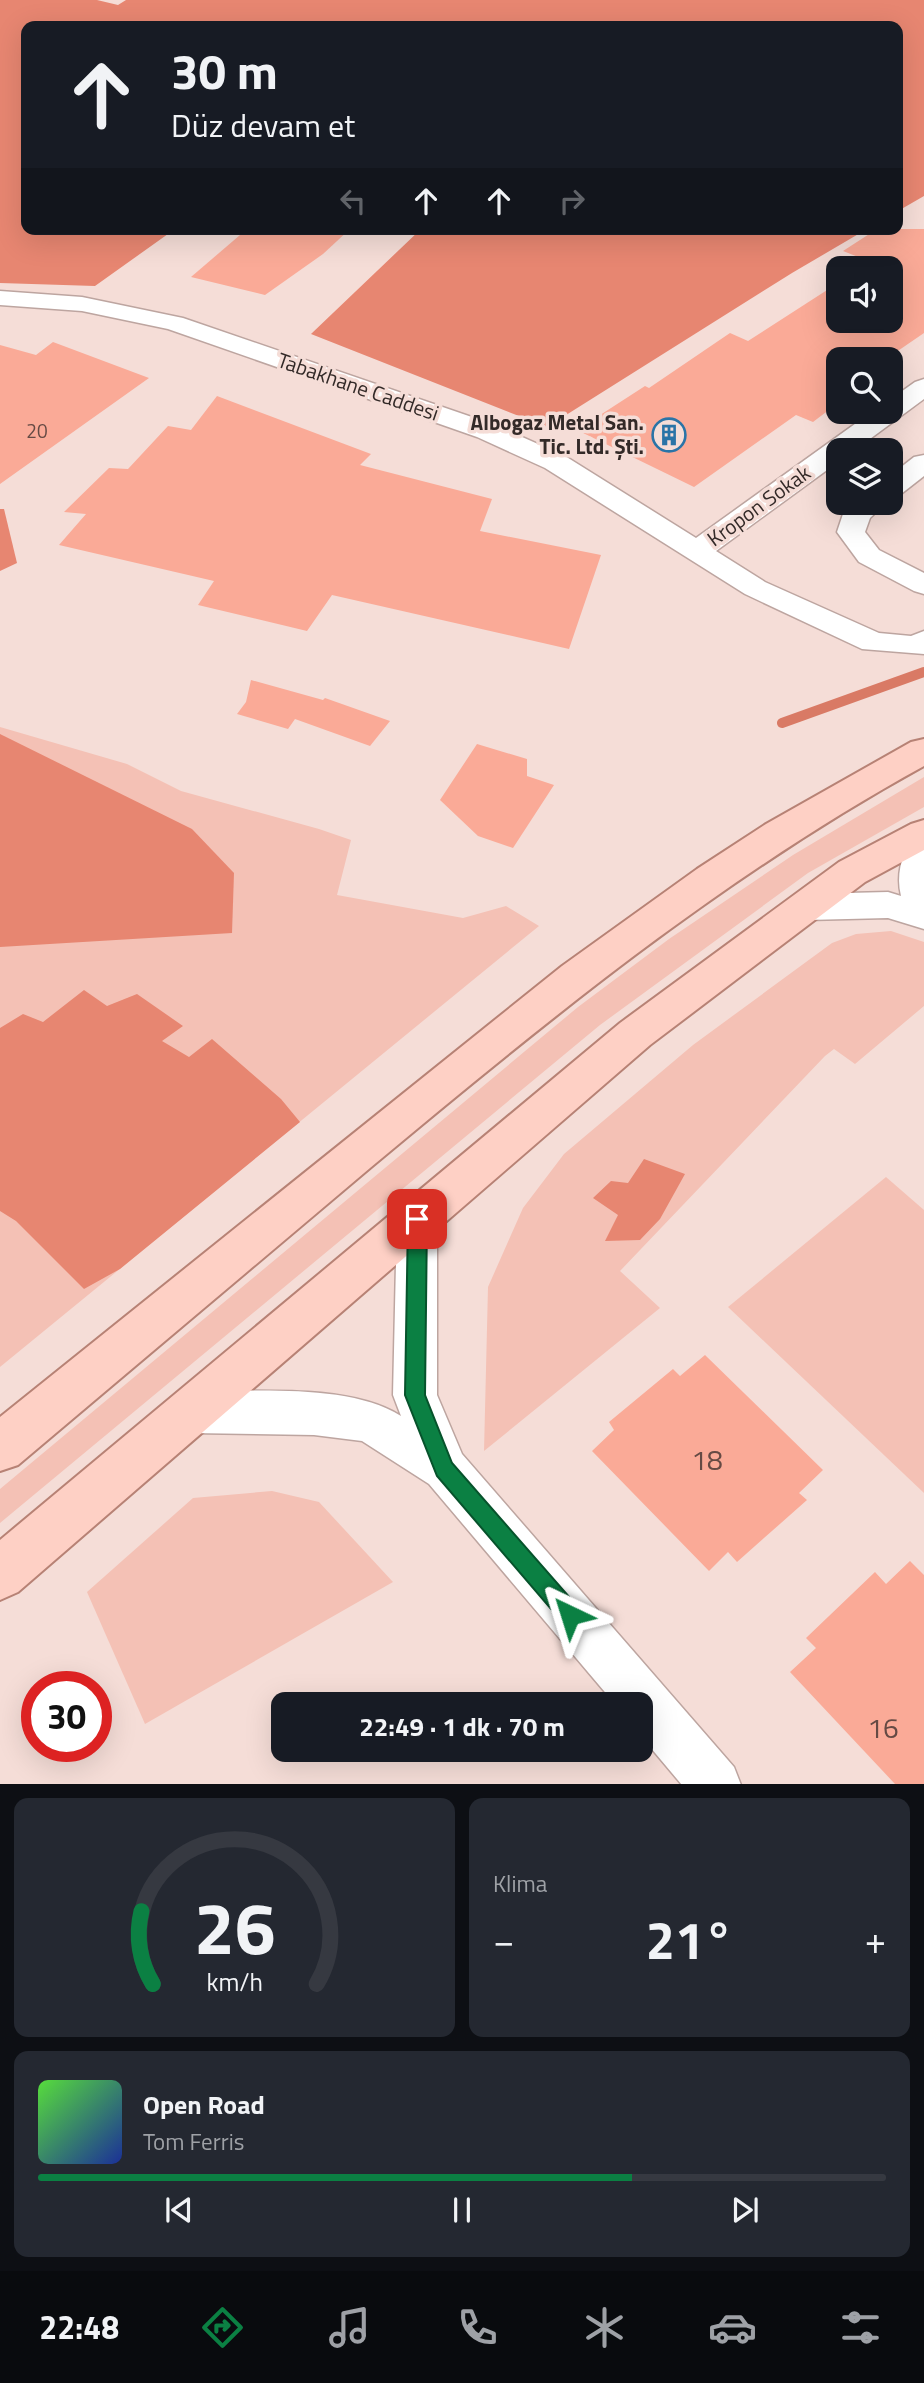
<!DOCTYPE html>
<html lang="tr">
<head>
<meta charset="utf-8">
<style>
  body { margin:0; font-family:"Titillium Web",sans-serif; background:#242831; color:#f1f3f6; height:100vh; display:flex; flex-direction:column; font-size:26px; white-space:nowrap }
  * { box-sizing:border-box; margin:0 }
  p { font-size:23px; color:#9ea1a6 }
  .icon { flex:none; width:38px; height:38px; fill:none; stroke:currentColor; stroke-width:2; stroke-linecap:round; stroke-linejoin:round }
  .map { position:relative; height:1784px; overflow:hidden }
  .details { display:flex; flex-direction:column; gap:14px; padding:14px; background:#0d0f14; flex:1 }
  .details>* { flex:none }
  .banner { position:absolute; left:21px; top:21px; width:882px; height:214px; border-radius:14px; box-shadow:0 7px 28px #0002; background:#171b24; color:#f1f3f6; overflow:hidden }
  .controls { position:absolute; left:826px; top:256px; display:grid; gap:14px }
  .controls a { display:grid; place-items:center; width:77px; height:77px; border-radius:14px; background:#171b24; box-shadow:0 7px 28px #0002; font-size:35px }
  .speed { position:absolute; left:21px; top:1671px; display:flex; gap:14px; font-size:35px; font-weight:700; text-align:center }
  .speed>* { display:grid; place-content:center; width:91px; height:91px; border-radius:50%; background:#171b24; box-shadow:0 7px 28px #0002; line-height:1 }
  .speed .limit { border:10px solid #d22; background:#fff; color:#111 }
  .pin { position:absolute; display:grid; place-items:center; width:60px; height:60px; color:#fff; margin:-30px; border-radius:14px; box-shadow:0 4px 10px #0006 }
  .me { position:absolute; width:77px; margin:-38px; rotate:319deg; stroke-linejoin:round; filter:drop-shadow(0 0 5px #0008) }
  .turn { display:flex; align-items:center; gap:24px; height:147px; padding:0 35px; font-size:32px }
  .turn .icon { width:91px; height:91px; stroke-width:2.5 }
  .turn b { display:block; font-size:49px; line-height:60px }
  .lanes { display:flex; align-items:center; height:66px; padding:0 35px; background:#0003; justify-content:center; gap:35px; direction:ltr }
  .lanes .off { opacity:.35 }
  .big { font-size:52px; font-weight:700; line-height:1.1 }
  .details .tile { flex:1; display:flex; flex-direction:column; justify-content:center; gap:10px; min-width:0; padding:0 24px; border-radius:14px; background:#242831 }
  .details .dial { align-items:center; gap:0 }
  .dial svg { height:182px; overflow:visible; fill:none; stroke:#363941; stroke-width:7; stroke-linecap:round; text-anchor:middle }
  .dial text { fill:#f1f3f6; stroke:none }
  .song { display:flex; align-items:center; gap:21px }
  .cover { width:84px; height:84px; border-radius:10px; background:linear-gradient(135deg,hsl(110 70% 55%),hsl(230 70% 35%)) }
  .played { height:7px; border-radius:4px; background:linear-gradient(90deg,#0b8043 70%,#363941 70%) }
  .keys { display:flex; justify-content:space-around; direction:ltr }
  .heat { display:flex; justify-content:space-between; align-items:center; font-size:38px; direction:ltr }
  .details .tiles { flex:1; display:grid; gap:14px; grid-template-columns:1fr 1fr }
  .tile:last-child { grid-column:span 2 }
  .trip { position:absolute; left:271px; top:1692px; width:382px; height:70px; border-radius:14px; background:#171b24; box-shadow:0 7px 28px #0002; font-weight:700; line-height:70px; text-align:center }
  .menu { display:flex; height:112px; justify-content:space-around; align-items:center; background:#090b0e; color:#9ea1a6 }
  .menu .icon { width:49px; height:49px }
  .menu .selected { color:#0b8043 }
  .menu b { font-size:32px; color:#f1f3f6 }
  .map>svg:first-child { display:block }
</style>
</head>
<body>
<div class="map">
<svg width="924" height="1785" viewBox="0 0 924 1785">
  <rect width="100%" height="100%" fill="#f5ddd7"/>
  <!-- green -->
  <g fill="#f4c1b5">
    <path d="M 0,727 L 127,764 L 181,791 L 319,829 L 351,840 L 337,895 L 463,918 L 506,906 L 539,926 L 0,1367 Z"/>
    <path d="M 924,777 L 924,807 L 808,873 L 600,1025 L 0,1523 L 0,1489 L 578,1007 L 669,939 L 793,855 Z"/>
    <path d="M 891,931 L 924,942 L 924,1006 L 855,1064 L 834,1049 L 825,1056 L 620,1271 L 660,1308 L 484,1451 L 488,1287 L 523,1208 L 564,1154 L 693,1045 L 832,943 L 856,934 Z"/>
    <path d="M 886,1177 L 924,1210 L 924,1493 L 728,1307 Z"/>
    <path d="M 272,1491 L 319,1502 L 393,1582 L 145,1724 L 87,1592 L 193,1498 Z"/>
  </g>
  <!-- forest -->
  <g fill="#e78671">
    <path d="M 0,0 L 97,0 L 118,5 L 126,0 L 924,0 L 924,196 L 898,211 L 898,26 L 26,26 L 26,229 L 175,229 L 95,286 L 0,283 Z"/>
    <path d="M 421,229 L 867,229 L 792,273 L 547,427 L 311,334 Z"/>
    <path d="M 0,509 L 4,509 L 17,563 L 0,571 Z"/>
    <path d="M 0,734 L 192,829 L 234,873 L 232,933 L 0,947 Z"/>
    <path d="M 84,990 L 107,1006 L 137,994 L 183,1026 L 162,1041 L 189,1057 L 212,1039 L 281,1099 L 300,1122 L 120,1269 L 84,1289 L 16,1221 L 0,1211 L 0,1028 L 23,1014 L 43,1022 Z"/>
    <path d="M 644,1159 L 685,1174 L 660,1219 L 640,1240 L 605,1241 L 618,1215 L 593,1198 L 611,1181 L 628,1183 Z"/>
  </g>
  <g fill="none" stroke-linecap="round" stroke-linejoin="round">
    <!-- stream-far1 -->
    <path stroke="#d97a65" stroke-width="8" d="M 921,673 L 924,672"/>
    <!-- stream -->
    <path stroke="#d97a65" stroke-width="10" d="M 782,723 L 924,672"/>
  </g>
  <!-- building -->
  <g fill="#faaa97">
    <path d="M 247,229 L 350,229 L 323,254 L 265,295 L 191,277 Z"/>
    <path d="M 877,229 L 924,229 L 924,333 L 886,359 L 838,359 L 838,403 L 813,422 L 796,415 L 694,487 L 577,430 L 645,386 L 649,388 L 730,333 L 748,341 L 838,283 L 838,320 L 891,320 L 891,268 L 863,268 L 871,262 L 843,251 Z"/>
    <path d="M 53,342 L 149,378 L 0,484 L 0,345 L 36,355 Z"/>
    <path d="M 217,396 L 371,454 L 360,465 L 492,499 L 480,531 L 601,555 L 569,649 L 332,595 L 307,631 L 198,605 L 214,581 L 59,545 L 86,514 L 64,512 L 109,468 L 128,469 L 168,426 L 191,430 Z"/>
    <path d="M 251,680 L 323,700 L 325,698 L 390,721 L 370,746 L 295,719 L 288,729 L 237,714 L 246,702 Z"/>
    <path d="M 477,744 L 527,759 L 527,776 L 554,785 L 513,848 L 478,836 L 440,800 Z"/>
    <path d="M 705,1355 L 823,1470 L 799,1493 L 807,1500 L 737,1562 L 728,1552 L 709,1571 L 592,1451 L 614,1430 L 609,1422 L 673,1369 L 680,1376 Z"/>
    <path d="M 910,1561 L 924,1575 L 924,1784 L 895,1784 L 790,1672 L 816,1648 L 806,1638 L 875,1572 L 886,1584 Z"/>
  </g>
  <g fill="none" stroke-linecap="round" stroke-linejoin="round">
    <defs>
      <g id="minor">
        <path d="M 0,291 L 82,297 L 183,318 L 495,425 L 565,456 L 696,538 L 873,411 L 891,411 L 891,399 L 915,382 L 924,379 L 924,399 L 855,450 L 838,450 L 838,462 L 716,551 L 765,582 L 879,633 L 911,636 L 924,631 L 924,654 L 862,649 L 745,594 L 545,468 L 477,437 L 168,329 L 82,311 L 0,305 Z"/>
        <path d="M 924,455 L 924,476 L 901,494 L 891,496 L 891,475 L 914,457 Z"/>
        <path d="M 855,502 L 887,502 L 870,518 L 865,532 L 879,550 L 924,573 L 924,594 L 914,591 L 859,562 L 837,532 L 843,514 Z"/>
        <path d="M 924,835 L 924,929 L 888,918 L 807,920 L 795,916 L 789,907 L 795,898 L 807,894 L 888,892 L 901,896 C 896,875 901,857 912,838 Z"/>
        <path d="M 417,1201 L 431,1207 L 437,1219 L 437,1395 L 462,1454 L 734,1767 L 741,1785 L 682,1785 L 640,1735 L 640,1704 L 615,1704 L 429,1484 L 362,1441 L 314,1435 L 191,1433 L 175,1427 L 169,1412 L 175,1397 L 191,1391 C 253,1392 349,1383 401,1416 L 393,1395 L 397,1219 L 403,1207 Z"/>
      </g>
      <g id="major">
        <path d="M 924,739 L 924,766 C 722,877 546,1021 370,1168 C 253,1267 135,1366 18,1465 L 0,1471 L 0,1417 L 562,966 L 697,869 L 766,824 L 911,742 Z"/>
        <path d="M 924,820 L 924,850 L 865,882 L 650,1045 L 18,1592 L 0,1600 L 0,1540 L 620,1023 L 839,862 L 911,824 Z"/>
      </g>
    </defs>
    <!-- minor casing -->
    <use href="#minor" stroke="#bda5a0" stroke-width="3"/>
    <!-- major casing -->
    <use href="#major" stroke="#b78275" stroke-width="4"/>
    <!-- minor -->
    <use href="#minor" fill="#fff" fill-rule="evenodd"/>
    <!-- major -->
    <use href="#major" fill="#fed0c5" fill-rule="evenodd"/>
  </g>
  <!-- route -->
  <path fill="#0b8043" stroke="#07532c" stroke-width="2" d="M 417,1211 L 424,1213 L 427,1219 L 425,1395 L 452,1463 L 578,1607 L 581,1615 L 578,1623 L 570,1626 L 563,1623 L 437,1476 L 405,1395 L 408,1219 L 411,1213 Z"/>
  <!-- icons -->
  <defs>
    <symbol id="building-ring" viewBox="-11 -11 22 22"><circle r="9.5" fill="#f5ddd7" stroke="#2a74a7" stroke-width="1.5"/><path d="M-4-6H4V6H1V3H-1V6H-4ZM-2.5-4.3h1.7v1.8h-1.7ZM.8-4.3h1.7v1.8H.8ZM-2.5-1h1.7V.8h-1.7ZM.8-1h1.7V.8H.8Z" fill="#2a74a7"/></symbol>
  </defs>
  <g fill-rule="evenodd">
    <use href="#building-ring" x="650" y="416" width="38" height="38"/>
  </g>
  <g text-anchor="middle" stroke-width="7" stroke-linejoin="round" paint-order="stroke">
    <!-- far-number labels -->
    <g font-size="19" fill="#654a44">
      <text x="37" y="438">20</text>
    </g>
    <!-- far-street labels -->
    <g font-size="21" fill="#332a28" stroke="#f5ddd7">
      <text transform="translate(358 387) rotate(19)" y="7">Tabakhane Caddesi</text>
      <text transform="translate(759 506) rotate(-36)" y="7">Kropon Sokak</text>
    </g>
    <!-- far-poi labels -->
    <g font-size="21" font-weight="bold" fill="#332a28" stroke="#f5ddd7" text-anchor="end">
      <text x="644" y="430">Albogaz Metal San.<tspan x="644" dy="24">Tic. Ltd. Şti.</tspan></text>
    </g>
    <!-- near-number labels -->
    <g font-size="28" fill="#654a44">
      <text x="707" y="1470">18</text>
      <text x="883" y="1738">16</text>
    </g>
  </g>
</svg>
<div class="controls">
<a><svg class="icon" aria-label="sound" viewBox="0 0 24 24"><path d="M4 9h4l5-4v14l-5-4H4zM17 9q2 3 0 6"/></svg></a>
<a><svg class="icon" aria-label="search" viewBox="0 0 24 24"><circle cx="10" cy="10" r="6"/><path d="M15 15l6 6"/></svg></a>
<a><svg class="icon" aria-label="layers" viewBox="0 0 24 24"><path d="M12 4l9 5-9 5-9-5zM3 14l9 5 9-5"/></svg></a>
</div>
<div class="speed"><div class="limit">30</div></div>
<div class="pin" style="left:417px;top:1219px;background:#d93025"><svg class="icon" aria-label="arrive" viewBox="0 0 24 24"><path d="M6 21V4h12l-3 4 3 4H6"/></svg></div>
<svg class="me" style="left:570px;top:1615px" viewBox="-20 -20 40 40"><path d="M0-17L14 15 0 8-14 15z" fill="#0b8043" stroke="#fff" stroke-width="4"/></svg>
<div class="trip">22:49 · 1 dk · 70 m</div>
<div class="banner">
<div class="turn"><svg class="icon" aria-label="ahead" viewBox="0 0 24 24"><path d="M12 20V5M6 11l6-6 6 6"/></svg><div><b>30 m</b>Düz devam et</div></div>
<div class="lanes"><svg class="icon off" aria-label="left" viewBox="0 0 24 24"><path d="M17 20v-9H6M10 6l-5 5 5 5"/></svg><svg class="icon" aria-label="ahead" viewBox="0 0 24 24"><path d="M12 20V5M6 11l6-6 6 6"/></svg><svg class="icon" aria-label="ahead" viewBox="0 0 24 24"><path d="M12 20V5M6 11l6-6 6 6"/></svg><svg class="icon off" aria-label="right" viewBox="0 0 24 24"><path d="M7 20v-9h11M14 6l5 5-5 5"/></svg></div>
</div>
</div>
<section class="details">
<div class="tiles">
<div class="tile dial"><svg viewBox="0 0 100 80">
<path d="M14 69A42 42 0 1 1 86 69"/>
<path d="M14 69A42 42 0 0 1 9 37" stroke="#0b8043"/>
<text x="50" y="56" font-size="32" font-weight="700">26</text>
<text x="50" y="72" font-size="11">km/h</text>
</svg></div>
<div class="tile"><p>Klima</p>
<div class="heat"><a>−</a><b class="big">21°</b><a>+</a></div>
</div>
<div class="tile">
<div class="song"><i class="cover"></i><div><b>Open Road</b><p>Tom Ferris</p></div></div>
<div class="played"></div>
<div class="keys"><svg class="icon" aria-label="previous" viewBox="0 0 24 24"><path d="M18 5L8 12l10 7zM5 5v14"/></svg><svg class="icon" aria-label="pause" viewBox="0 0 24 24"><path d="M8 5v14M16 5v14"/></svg><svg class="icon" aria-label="next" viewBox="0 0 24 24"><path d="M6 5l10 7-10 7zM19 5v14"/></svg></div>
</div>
</div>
</section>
<nav class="menu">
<b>22:48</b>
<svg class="icon selected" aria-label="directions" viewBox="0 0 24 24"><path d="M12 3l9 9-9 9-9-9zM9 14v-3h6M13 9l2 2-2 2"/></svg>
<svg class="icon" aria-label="music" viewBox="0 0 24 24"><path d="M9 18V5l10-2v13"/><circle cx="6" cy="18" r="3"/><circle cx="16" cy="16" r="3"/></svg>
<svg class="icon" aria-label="phone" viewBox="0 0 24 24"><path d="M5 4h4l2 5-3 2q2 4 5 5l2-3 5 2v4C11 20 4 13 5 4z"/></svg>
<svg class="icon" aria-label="climate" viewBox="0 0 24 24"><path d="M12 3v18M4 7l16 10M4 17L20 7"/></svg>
<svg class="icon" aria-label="car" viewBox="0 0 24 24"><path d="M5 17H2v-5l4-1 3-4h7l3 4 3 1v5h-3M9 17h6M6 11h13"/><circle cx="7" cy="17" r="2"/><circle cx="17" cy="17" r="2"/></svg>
<svg class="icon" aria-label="filters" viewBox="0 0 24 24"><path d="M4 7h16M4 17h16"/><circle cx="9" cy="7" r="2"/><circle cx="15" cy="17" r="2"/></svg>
</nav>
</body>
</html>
